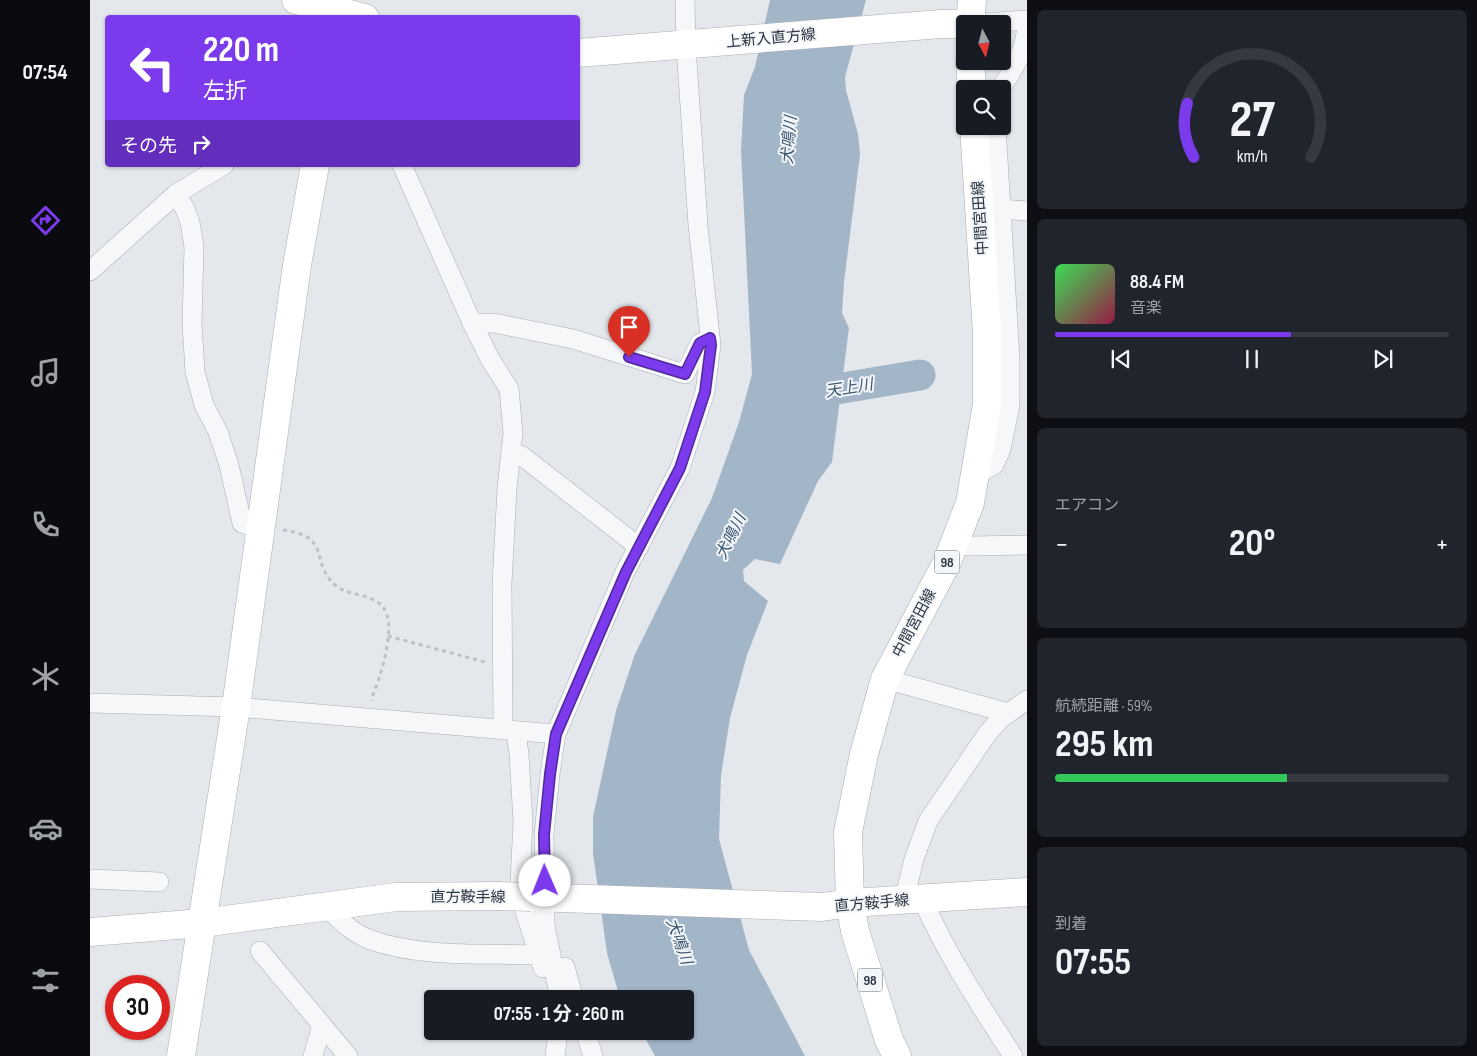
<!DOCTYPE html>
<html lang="ja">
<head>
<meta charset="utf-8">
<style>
  body { margin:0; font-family:"Sofia Sans Condensed","Noto Sans JP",sans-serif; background:#20242c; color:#f1f3f6; height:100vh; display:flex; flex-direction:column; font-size:19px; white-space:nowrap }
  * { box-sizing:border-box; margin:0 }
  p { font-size:16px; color:#9ea1a6 }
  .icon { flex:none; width:28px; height:28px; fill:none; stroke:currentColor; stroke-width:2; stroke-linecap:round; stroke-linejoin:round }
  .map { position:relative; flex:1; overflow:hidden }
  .sheet { display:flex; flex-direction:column; gap:10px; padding:10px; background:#0d0f14; width:450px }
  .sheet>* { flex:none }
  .top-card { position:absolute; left:15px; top:15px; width:475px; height:152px; border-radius:5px; box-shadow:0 1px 4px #0004; background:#7c3aed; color:#fff; overflow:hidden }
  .needle { width:32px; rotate:173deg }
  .controls { position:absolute; left:866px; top:15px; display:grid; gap:10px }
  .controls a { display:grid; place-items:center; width:55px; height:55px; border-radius:5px; background:#171b24; box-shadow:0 1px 4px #0004; font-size:25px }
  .speed { position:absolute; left:15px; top:975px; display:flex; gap:10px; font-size:25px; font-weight:700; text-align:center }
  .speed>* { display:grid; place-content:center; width:65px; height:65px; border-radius:50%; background:#171b24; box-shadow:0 1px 4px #0004; line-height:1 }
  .speed .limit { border:8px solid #d22; background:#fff; color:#111 }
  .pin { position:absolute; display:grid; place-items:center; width:42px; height:42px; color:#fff; margin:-51px -21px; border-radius:50% 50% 50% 0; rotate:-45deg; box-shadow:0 0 5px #0007 }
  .pin .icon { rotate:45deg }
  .me { position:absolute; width:55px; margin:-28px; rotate:359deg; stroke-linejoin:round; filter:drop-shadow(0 0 4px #0008) }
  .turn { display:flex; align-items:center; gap:18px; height:105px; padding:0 15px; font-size:22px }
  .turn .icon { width:65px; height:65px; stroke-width:2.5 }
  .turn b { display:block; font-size:35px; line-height:42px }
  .then { display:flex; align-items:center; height:48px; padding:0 15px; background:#0003; gap:10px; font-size:19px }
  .big { font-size:38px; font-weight:700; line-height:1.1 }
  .sheet .tile { flex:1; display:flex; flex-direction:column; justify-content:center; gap:8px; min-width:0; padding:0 18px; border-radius:8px; background:#20242c }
  .sheet .dial { align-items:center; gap:0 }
  .dial svg { height:130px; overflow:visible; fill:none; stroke:#363941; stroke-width:7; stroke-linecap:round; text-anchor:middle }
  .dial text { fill:#f1f3f6; stroke:none }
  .song { display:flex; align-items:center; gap:15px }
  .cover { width:60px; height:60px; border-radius:8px; background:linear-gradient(135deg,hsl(130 70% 55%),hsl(340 70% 35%)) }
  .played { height:5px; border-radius:2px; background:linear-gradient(90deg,#7c3aed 60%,#363941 60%) }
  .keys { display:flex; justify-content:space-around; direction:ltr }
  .heat { display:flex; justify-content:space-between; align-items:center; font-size:28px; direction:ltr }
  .charge { height:8px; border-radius:4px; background:linear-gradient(90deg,#34c759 59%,#363941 0) }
  .trip { position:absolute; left:334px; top:990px; width:270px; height:50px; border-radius:5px; background:#171b24; box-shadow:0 1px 4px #0004; font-weight:700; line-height:50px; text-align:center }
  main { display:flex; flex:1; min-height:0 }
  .tabs { display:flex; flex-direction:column; width:90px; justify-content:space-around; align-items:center; background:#090b0e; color:#9ea1a6 }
  .tabs .icon { width:35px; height:35px }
  .tabs .current { color:#7c3aed }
  .tabs b { font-size:22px; color:#f1f3f6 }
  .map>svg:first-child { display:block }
</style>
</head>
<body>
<main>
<nav class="tabs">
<b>07:54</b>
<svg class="icon current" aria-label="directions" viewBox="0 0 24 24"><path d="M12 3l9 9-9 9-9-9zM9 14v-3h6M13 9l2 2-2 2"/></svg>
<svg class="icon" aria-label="music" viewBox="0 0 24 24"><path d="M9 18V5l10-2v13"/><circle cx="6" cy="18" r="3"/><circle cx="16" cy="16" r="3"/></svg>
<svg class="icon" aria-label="phone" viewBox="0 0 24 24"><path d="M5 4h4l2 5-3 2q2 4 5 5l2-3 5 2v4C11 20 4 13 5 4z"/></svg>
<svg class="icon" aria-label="climate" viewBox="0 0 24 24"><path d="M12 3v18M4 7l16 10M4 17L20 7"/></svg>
<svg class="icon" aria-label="car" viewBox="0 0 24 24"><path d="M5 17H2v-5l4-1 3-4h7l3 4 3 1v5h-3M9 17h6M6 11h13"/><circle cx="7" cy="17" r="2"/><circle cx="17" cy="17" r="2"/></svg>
<svg class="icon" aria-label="filters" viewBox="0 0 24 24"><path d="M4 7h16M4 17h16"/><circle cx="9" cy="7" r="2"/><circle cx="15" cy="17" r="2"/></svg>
</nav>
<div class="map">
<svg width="937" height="1056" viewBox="0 0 937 1056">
  <rect width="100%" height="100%" fill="#e4e7eb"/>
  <!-- water -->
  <path fill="#a2b6c8" d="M 680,0 L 776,0 L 755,77 L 756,90 L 768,134 L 770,155 L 754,282 L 752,313 L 759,328 L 742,462 L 728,481 L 690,564 L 665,559 L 653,570 L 654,581 L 678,601 L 657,655 L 640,718 L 631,775 L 629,839 L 659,950 L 715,1056 L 565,1056 L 551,1031 L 595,1031 L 595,999 L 532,999 L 529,995 L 517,953 L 503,853 L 503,817 L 526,711 L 545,654 L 622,498 L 649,422 L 662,374 L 651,150 L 654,95 L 665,67 Z"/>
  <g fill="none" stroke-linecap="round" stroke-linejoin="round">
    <!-- river -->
    <path stroke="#a2b6c8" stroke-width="31" d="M 711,395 L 830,375"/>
    <defs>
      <g id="street">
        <path d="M 881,24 L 937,20"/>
        <path d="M 910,89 C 925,68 935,50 937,25"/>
        <path d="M 312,165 L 382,323 L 400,359 L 419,389 L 423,433 L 417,488 L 412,584 L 413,730"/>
        <path d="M 86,194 L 95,209 L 100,222 L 104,247 L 102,324 L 105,372 L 114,405 L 128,432 L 139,465 L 152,523 L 170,529"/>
        <path d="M 911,209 L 937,211"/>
        <path d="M 0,271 L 86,194 L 134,165"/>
        <path d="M 382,323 L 404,323 L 483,339 L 595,374 L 610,343 L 620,339"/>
        <path d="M 421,452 L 432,456 L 549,547"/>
        <path d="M 885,475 L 904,465 L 911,449 L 920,405 L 920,359 L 906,126"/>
        <path d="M 864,545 L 880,546 L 937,545"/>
        <path d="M 795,679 L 918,713"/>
        <path d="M 0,703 L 146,707 L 466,734"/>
        <path d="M 426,731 L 429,754 L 433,822 L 430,881 L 432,902 L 453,968"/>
        <path d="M 0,879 L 69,882"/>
        <path d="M 832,898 C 856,954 890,1005 923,1056"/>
        <path d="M 816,899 L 817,888 L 824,859 L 838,821 L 897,734 L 910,719 L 937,700"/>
        <path d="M 235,906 C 249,919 263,934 281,940 C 331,958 396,953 449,955"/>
        <path d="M 170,951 L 232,1025"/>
        <path d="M 475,967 L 484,999"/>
        <path d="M 470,999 L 455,926 L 455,896 L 454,835 L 460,774 L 466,734 L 535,572 L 590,468 L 615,392 L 621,345 L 608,225 L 596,46 L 595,0"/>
        <path d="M 495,1031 L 503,1056"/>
        <path d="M 223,1056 L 232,1025 L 258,1056"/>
        <path d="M 465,1056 L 467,1040 L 466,1031"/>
      </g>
      <g id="secondary">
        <path d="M 206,0 L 275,18"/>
        <path d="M 488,53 L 851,24 L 875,24"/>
        <path d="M 441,897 L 732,907 L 760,903 L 937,892"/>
        <path d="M 0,932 L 112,923 L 306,897 L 407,896"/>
        <path d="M 91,1056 L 146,707 L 207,265 L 225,165"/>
      </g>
      <g id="primary">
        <path d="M 880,24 L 882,0"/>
        <path d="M 880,61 L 882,89"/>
        <path d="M 807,1056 L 799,1040 L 765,931 L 760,903 L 758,832 L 774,754 L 795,679 L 857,562 L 880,503 L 897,404 L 897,334 L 884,126"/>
      </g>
    </defs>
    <!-- street casing -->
    <use href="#street" stroke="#a9aeb5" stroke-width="20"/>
    <!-- secondary casing -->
    <use href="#secondary" stroke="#a9aeb5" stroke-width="29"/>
    <!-- primary casing -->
    <use href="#primary" stroke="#a4acb6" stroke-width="29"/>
    <!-- path -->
    <g stroke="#bdc1c6" stroke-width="3" stroke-dasharray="4 4" stroke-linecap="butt">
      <path d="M 193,530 C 243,536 219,563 246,586 C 261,598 290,592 297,615 C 302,630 295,660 290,675 C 288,683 283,692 282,701"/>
      <path d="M 298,636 L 395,662"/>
    </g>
    <!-- street -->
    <use href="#street" stroke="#f6f7f9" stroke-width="19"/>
    <!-- secondary -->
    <use href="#secondary" stroke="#fff" stroke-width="28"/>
    <!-- primary -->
    <use href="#primary" stroke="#fff" stroke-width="28"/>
    <defs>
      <path id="secondary-bridge" d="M 407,896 L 441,897"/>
    </defs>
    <!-- secondary-bridge casing -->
    <use href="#secondary-bridge" stroke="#a9aeb5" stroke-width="29" stroke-linecap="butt"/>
    <!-- secondary-bridge -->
    <use href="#secondary-bridge" stroke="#fff" stroke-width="28"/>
  </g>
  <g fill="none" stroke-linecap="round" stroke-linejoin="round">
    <defs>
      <path id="route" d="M 455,881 L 454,835 L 460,774 L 466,734 L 536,572 L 590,468 L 615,392 L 621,345 L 620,338 L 610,343 L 595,374 L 539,357"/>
    </defs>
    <!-- route casing -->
    <use href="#route" stroke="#51269a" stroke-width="12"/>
    <!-- route -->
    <use href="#route" stroke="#7c3aed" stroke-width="9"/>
  </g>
  <g text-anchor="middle" stroke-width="4" stroke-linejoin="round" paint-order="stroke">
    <!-- shield labels -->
    <g fill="#f3f6f8" stroke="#686f79" stroke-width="1">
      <rect x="844.5" y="550.5" width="25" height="23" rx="4"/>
      <rect x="767.5" y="968.5" width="25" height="23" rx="4"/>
    </g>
    <g font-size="14" font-weight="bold" fill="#2c3542">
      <text x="857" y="567">98</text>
      <text x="780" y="985">98</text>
    </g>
    <!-- street labels -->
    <g font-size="15" fill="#2c3542" stroke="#f3f6f8">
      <text transform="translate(681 38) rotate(-5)" y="5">上新入直方線</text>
      <text transform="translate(890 218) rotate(-94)" y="5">中間宮田線</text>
      <text transform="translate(824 623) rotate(-62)" y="5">中間宮田線</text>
      <text x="378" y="902">直方鞍手線</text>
      <text transform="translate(782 903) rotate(-5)" y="5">直方鞍手線</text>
    </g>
    <!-- water labels -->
    <g font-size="16" font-style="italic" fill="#395673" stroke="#f3f6f8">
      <text transform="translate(698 140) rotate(-85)" y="6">犬鳴川</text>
      <text transform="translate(759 387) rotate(-9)" y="6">天上川</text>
      <text transform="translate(640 536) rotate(-64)" y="6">犬鳴川</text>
      <text transform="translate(590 941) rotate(70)" y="6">犬鳴川</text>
    </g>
  </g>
</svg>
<div class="controls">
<a><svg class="needle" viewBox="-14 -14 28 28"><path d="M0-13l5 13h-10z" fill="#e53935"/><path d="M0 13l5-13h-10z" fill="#9ea1a6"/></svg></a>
<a><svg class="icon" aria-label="search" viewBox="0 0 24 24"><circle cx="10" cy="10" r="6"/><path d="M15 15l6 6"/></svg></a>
</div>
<div class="speed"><div class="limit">30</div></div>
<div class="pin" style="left:539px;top:357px;background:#d93025"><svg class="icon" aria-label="arrive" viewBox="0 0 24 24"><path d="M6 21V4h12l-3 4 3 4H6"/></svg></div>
<svg class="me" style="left:455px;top:881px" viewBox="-20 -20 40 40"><circle r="19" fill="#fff"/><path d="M0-13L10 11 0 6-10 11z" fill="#7c3aed"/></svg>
<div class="trip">07:55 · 1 分 · 260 m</div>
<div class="top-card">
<div class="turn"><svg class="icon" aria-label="left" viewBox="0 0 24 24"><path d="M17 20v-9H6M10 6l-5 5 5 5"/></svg><div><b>220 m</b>左折</div></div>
<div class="then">その先<svg class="icon" aria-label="right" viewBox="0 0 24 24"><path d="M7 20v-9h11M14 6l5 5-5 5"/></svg></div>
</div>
</div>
<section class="sheet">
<div class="tile dial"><svg viewBox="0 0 100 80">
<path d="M14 69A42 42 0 1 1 86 69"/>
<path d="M14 69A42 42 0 0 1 10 36" stroke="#7c3aed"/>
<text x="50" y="56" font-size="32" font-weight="700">27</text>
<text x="50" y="72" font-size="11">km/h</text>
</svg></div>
<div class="tile">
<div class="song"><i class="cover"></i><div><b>88.4 FM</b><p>音楽</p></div></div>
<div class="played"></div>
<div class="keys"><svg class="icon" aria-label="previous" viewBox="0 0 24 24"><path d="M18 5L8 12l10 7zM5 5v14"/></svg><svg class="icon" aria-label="pause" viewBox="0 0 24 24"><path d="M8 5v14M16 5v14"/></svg><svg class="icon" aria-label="next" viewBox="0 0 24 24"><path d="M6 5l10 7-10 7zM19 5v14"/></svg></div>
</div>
<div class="tile"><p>エアコン</p>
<div class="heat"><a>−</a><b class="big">20°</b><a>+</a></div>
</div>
<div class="tile"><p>航続距離 · 59%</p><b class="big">295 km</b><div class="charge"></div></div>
<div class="tile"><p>到着</p><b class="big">07:55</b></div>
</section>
</main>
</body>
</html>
